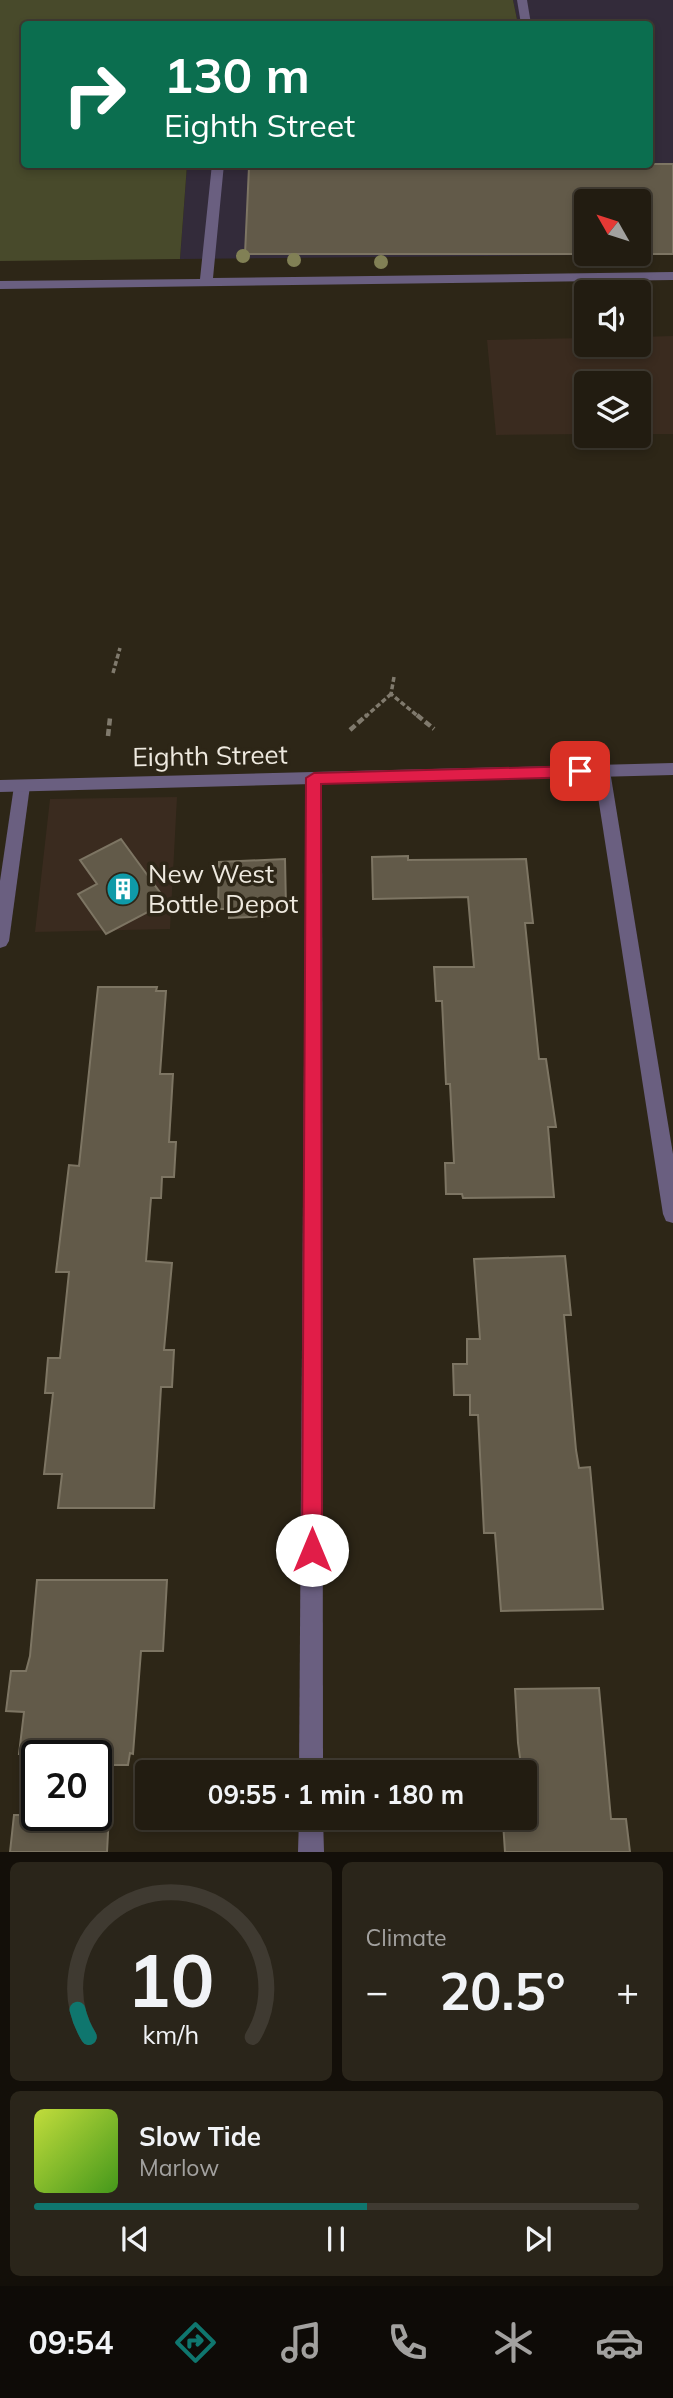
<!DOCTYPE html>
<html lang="en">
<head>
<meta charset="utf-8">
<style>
  body { margin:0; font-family:Mulish,sans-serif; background:#2a251a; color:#f1f3f6; height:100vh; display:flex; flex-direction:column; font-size:26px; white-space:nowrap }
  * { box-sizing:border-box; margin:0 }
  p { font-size:23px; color:#a2a19f }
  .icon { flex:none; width:38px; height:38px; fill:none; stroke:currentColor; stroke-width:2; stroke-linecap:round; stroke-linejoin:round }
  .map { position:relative; height:1852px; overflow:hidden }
  .side { display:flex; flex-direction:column; gap:10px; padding:10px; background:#130f09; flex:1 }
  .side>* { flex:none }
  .top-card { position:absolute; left:21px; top:21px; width:632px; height:147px; border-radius:7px; box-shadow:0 4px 10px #0003,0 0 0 2px #3f3a31; background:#0b6e4f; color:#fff; overflow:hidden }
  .needle { width:46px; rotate:309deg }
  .tools { position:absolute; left:574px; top:189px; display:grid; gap:14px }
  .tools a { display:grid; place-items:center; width:77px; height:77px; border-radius:7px; background:#221c11; box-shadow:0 4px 10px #0003,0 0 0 2px #3f3a31; font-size:35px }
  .speed { position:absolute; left:21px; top:1740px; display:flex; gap:14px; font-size:35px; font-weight:700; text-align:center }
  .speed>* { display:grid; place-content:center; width:91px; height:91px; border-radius:50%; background:#221c11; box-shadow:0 4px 10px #0003,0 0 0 2px #3f3a31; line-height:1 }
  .speed .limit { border:4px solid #111; border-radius:10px; background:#fff; color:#111 }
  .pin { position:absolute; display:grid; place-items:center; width:60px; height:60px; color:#fff; margin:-30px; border-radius:14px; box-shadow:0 4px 10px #0006 }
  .me { position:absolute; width:77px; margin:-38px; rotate:0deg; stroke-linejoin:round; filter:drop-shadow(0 0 5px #0008) }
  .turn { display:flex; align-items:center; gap:24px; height:147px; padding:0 28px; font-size:32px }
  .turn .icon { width:91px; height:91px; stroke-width:2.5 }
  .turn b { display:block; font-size:49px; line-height:60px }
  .big { font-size:52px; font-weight:700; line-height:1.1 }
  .side .widget { flex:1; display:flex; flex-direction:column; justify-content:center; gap:10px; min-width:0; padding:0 24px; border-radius:10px; background:#2a251a }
  .side .dial { align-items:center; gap:0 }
  .dial svg { height:182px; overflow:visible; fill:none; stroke:#3f3a31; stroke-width:7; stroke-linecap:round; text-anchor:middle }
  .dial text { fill:#f1f3f6; stroke:none }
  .song { display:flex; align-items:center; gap:21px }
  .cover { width:84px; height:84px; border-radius:10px; background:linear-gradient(135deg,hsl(70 70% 55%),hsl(100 70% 35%)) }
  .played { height:7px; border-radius:4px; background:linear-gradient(90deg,#0f766e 55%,#3f3a31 55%) }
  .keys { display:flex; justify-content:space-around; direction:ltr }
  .heat { display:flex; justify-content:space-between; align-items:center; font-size:38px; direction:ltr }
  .side .tiles { flex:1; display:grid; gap:10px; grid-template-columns:1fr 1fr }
  .widget:last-child { grid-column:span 2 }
  .trip { position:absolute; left:135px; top:1760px; width:402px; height:70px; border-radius:7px; background:#221c11; box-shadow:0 4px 10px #0003,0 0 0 2px #3f3a31; font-weight:700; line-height:70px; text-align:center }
  .tab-bar { display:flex; height:112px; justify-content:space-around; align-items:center; background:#0e0b07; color:#a2a19f }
  .tab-bar .icon { width:49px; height:49px }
  .tab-bar .current { color:#0f766e }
  .tab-bar b { font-size:32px; color:#f1f3f6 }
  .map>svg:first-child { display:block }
</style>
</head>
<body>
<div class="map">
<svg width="673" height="1852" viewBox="0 0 673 1852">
  <rect width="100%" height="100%" fill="#2d2617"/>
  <!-- industrial -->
  <g fill="#3a2b1f">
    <path d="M 673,336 L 673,434 L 639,434 L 639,383 L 586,383 L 586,434 L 496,435 L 487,340 L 586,338 L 586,345 L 639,345 L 639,337 Z"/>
    <path d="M 177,797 L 170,929 L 35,932 L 50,799 Z"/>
  </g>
  <!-- education -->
  <path fill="#332b3a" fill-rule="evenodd" d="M 513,0 L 673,0 L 673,254 L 180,259 L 187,165 L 649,164 L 649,24 L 518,24 ZM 586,201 L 639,201 L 639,254 L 586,254 Z"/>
  <!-- green -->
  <path fill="#484a2b" d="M 0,0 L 513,0 L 518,24 L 24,24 L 24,164 L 187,165 L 180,259 L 0,261 Z"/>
  <!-- building -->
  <g fill="#625a49" stroke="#7d7563" stroke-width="2" fill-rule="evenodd">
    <path d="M 274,164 L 673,164 L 673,254 L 245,254 L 249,167 ZM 586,201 L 639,201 L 639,254 L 586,254 Z"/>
    <path d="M 121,839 L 167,902 L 106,934 L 78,894 L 97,884 L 80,860 Z"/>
    <path d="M 408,856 L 408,860 L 526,859 L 533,923 L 525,923 L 539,1059 L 546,1059 L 556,1127 L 548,1127 L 554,1197 L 463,1198 L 462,1194 L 446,1194 L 445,1163 L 454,1163 L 450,1084 L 446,1084 L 442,1001 L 436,1001 L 434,967 L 474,967 L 468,897 L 373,899 L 372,857 Z"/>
    <path d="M 285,859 L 286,907 L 269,908 L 269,916 L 229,918 L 229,909 L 218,909 L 219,862 Z"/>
    <path d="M 98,987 L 157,987 L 156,991 L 166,991 L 160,1074 L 173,1074 L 169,1142 L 176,1142 L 174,1177 L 162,1177 L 161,1198 L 151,1198 L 146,1261 L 172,1263 L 164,1350 L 174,1350 L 172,1387 L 161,1387 L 154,1508 L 58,1508 L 62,1474 L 44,1474 L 53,1393 L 45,1393 L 48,1358 L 60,1358 L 69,1272 L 56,1272 L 69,1165 L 79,1166 Z"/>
    <path d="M 565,1256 L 571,1315 L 564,1315 L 576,1450 L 579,1468 L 590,1467 L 603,1609 L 501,1611 L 495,1533 L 484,1533 L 478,1415 L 470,1415 L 470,1395 L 454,1395 L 453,1364 L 467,1364 L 467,1339 L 480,1339 L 474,1259 Z"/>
    <path d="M 37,1580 L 167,1580 L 163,1651 L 141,1651 L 133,1754 L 130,1753 L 128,1765 L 96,1765 L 96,1754 L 19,1754 L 24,1712 L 6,1711 L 11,1671 L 26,1671 L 30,1656 Z"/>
    <path d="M 599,1688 L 611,1819 L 626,1819 L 630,1852 L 505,1852 L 503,1822 L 524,1821 L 525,1818 L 525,1773 L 522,1773 L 518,1743 L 515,1689 Z"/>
    <path d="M 14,1815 L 109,1815 L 107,1852 L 10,1852 Z"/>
  </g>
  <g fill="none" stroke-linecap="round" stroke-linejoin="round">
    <!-- path-far1 -->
    <g stroke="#807a6d" stroke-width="3.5" stroke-dasharray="5 2.5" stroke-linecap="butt">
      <path d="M 113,673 L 120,648"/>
      <path d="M 394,677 L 391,694 L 419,717"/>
      <path d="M 365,717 L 391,694"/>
    </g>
    <!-- path -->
    <g stroke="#807a6d" stroke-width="4.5" stroke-dasharray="7 3.5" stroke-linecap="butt">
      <path d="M 417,715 L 434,729"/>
      <path d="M 350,730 L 367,715"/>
      <path d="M 108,736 L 110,718"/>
    </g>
    <!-- service -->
    <g fill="#6a5f80" fill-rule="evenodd">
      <path d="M 517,0 L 527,0 L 531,24 L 521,24 Z"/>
      <path d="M 212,164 L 224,164 L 213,278 L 673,272 L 673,280 L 0,289 L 0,281 L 200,279 Z"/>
      <path d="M 314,772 L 322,778 L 323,1773 L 299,1773 L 306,778 Z"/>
      <path d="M 299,1818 L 323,1818 L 324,1852 L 298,1852 Z"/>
    </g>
    <!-- minor -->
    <g fill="#6a5f80" fill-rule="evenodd">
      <path d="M 602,765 L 610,771 L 673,1154 L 673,1223 L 666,1221 L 663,1214 L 594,771 Z"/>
      <path d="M 22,780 L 30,786 L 9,941 L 6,946 L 0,948 L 0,881 L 14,786 Z"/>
    </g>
    <!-- tertiary -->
    <path fill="#6a5f80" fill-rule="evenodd" d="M 673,763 L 673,775 L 0,792 L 0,780 Z"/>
  </g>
  <!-- trees -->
  <g fill="#818055">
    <circle cx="243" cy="256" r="7"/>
    <circle cx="294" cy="260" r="7"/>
    <circle cx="381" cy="262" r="7"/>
  </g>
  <!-- route -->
  <path fill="#e11d48" stroke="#92132f" stroke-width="2" d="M 580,766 L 588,771 L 580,777 L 321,784 L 322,1550 L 319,1557 L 312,1560 L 305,1557 L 302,1550 L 306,778 L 314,773 Z"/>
  <!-- icons -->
  <defs>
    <symbol id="building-disc" viewBox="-11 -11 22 22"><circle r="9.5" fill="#0f9aa8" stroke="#2d2617"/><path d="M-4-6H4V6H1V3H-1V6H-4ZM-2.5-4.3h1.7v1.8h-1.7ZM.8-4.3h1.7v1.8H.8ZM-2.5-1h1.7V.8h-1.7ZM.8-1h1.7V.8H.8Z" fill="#fff"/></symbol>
  </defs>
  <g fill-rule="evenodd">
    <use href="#building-disc" x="104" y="870" width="38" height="38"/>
  </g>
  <g text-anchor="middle" stroke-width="7" stroke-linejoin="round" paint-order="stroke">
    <!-- street labels -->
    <g font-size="26" fill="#eee9df" stroke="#2d2617">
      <text transform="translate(210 756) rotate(-1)" y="9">Eighth Street</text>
    </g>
    <!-- poi labels -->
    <g font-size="26" fill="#eee9df" stroke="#2d2617" text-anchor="start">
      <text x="148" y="883">New West<tspan x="148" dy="30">Bottle Depot</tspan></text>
    </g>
  </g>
</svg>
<div class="tools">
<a><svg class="needle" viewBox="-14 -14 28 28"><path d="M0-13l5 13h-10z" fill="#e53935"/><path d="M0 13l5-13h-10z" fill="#a2a19f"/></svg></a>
<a><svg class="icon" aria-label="sound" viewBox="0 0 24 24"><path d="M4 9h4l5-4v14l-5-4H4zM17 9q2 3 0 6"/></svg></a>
<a><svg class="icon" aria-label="layers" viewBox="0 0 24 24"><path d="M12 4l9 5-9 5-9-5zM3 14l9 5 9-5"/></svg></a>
</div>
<div class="speed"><div class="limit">20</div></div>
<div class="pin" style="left:580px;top:771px;background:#d93025"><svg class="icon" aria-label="arrive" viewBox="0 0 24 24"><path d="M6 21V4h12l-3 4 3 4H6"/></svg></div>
<svg class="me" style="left:312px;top:1550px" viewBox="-20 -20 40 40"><circle r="19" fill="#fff"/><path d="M0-13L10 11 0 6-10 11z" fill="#e11d48"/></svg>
<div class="trip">09:55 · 1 min · 180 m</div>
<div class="top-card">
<div class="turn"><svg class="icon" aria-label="right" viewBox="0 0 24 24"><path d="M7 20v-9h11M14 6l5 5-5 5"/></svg><div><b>130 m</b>Eighth Street</div></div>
</div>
</div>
<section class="side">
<div class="tiles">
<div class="widget dial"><svg viewBox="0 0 100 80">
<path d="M14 69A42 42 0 1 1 86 69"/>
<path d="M14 69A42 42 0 0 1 9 57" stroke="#0f766e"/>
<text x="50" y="56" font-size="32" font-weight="700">10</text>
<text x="50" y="72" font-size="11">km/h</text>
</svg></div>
<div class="widget"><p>Climate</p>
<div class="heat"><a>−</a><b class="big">20.5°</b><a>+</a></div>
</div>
<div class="widget">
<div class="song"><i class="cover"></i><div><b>Slow Tide</b><p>Marlow</p></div></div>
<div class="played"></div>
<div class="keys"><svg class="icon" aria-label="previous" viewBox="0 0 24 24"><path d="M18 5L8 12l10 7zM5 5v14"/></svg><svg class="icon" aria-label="pause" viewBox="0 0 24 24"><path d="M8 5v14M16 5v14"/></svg><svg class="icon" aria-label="next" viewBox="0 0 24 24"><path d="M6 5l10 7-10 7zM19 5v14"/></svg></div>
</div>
</div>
</section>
<nav class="tab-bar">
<b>09:54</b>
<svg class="icon current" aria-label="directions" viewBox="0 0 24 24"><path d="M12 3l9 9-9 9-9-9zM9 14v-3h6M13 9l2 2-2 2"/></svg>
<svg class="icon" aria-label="music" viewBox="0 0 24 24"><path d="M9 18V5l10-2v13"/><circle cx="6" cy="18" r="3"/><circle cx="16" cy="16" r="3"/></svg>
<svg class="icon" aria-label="phone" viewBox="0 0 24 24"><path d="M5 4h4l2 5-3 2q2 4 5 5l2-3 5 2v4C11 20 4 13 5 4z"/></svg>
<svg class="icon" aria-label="climate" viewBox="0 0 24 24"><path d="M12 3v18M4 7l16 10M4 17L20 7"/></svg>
<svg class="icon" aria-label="car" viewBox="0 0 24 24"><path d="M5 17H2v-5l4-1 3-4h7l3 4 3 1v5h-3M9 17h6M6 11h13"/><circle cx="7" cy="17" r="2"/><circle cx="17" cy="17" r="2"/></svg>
</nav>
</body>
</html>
